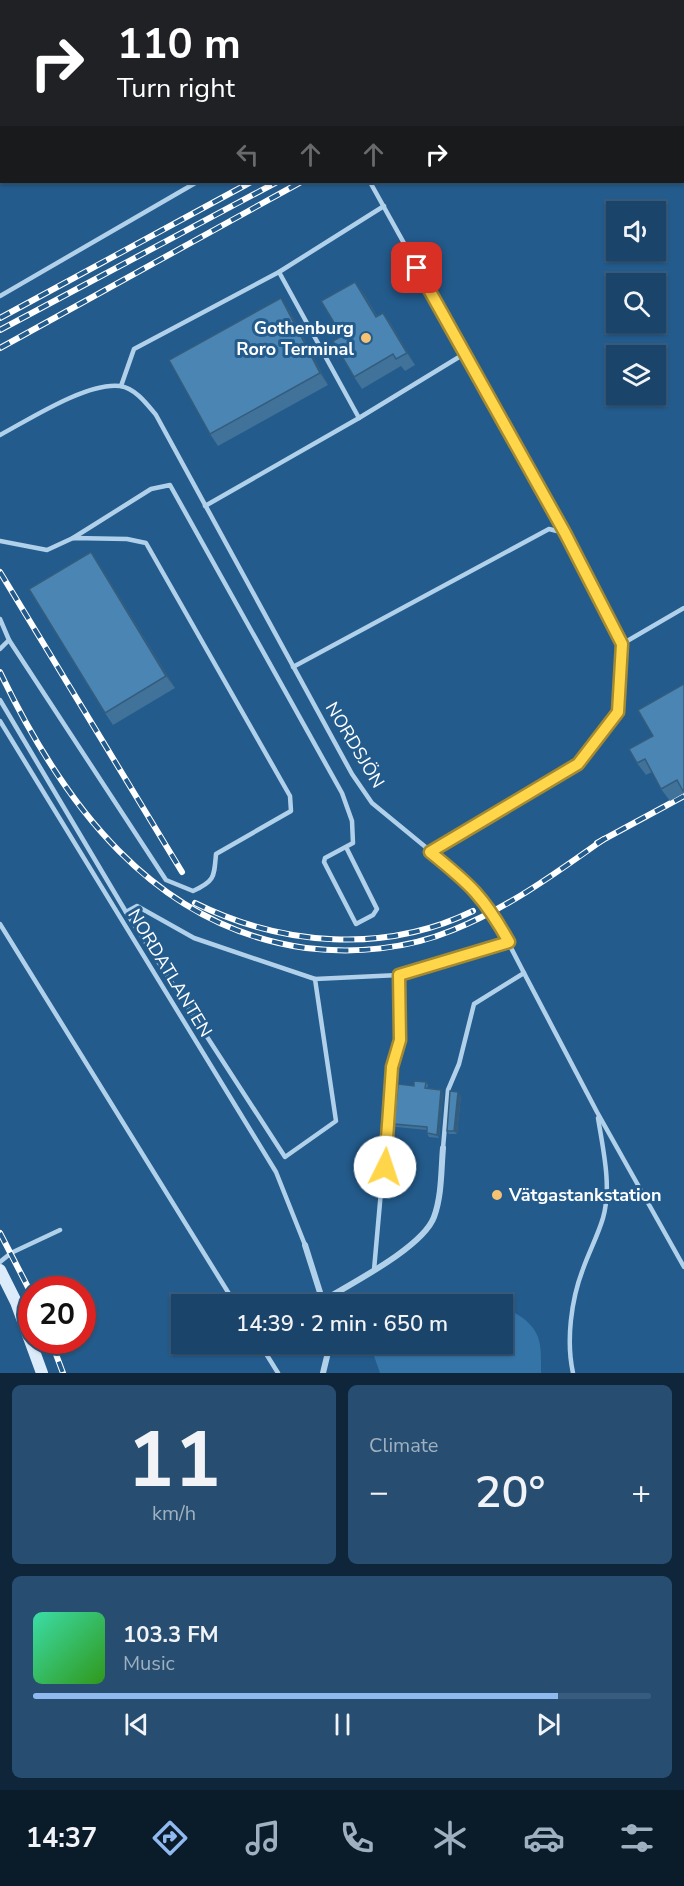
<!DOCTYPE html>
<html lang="en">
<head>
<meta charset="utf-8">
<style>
  body { margin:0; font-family:"Nunito Sans",sans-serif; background:#274e71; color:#f1f3f6; height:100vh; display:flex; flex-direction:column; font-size:22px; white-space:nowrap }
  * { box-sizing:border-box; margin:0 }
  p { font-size:20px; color:#9fb0c0 }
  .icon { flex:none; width:33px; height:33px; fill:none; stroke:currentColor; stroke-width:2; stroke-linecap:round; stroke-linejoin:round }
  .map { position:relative; height:1373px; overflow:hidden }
  .drawer { display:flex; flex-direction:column; gap:12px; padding:12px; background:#0e253a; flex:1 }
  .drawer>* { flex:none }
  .hud { position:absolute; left:0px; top:0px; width:684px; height:183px; box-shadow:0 2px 4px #0004,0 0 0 2px #385c7d; background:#202124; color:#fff; overflow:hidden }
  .buttons { position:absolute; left:606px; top:201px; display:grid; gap:12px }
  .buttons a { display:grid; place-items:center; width:60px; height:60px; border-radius:0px; background:#1a4469; box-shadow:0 2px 4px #0004,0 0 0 2px #385c7d; font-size:30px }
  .speed { position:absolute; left:18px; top:1276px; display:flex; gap:12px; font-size:30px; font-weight:700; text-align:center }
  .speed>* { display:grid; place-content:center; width:78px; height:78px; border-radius:50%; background:#1a4469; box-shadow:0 2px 4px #0004,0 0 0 2px #385c7d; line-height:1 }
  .speed .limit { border:9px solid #d22; background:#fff; color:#111 }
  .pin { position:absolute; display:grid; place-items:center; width:51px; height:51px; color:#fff; margin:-26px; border-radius:12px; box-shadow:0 3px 9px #0006 }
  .me { position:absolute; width:66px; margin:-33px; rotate:4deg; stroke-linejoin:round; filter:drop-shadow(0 0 4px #0008) }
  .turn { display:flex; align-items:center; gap:21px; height:126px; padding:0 18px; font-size:27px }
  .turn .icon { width:78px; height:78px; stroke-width:2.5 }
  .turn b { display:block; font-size:42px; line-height:51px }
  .lanes { display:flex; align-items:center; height:57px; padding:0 18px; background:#0003; justify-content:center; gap:30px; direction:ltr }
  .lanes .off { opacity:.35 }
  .big { font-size:45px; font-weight:600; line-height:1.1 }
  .drawer .widget { flex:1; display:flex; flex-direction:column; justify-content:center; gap:9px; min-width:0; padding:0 21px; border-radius:9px; background:#274e71 }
  .drawer .dial { align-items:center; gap:0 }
  .dial b { font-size:78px; line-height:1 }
  .song { display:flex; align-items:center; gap:18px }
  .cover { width:72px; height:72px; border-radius:9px; background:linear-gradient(135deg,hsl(160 70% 55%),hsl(110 70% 35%)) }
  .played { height:6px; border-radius:3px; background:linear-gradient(90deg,#90b9f0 85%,#385c7d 85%) }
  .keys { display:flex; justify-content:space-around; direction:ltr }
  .heat { display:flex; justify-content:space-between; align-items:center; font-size:33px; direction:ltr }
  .drawer .tiles { flex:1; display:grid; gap:12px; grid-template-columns:1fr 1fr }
  .widget:last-child { grid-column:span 2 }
  .trip { position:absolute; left:171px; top:1294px; width:342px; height:60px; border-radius:0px; background:#1a4469; box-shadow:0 2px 4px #0004,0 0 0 2px #385c7d; font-weight:600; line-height:60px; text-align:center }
  .menu { display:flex; height:96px; justify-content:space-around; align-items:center; background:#0a1b2a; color:#9fb0c0 }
  .menu .icon { width:42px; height:42px }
  .menu .selected { color:#90b9f0 }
  .menu b { font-size:27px; color:#f1f3f6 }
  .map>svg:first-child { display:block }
</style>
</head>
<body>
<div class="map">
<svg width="684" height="1373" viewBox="0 0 684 1373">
  <rect width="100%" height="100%" fill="#235b8c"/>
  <!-- green -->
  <path fill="#3474a7" d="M 503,1308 C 510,1308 514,1313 520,1316 C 543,1332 541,1347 541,1373 L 380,1373 L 374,1356 L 362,1344 L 502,1344 Z"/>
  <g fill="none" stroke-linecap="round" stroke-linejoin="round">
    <!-- lane -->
    <g stroke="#b1d1eb" stroke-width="4.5">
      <path d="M 263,0 L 264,2"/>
      <path d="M 512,2 L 515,0"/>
      <path d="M 370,182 L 565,533"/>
      <path d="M 279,272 L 359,418 L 464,354"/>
      <path d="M 0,296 L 197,182"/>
      <path d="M 121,386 L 134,349 L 279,272 L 384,206"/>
      <path d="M 0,435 C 30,419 87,382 120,386 C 135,388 147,404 156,415 L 352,774 L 372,803 L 473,886 L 492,911 L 524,973 L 474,1004 L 459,1064 L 448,1090 L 443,1148"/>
      <path d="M 205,506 L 359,418"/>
      <path d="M 73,538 L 151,489 L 170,485 L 342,793 L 352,821 L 353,843 L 325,858 L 324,862 L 356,924 L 373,915 L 377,909 L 346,847"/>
      <path d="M 0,541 L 47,550 L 73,538 L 127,539 L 146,543 L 290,796 L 291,811 L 216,854 C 214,877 215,881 193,891 L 166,880 L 9,640 L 0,619"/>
      <path d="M 0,649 L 9,640"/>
      <path d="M 293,667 L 549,529 L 565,533 L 622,644 L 684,608"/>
      <path d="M 0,700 L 126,912 L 285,1157 L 336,1121 L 315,979 L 399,975 L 401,1040 L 392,1067 L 374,1270"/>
      <path d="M 0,721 L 276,1172 L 305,1245"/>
      <path d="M 430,852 L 578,764 L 618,712 L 622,644"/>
      <path d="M 126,912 L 137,906 L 194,938 L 315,979"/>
      <path d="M 0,924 L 236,1305"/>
      <path d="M 524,973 L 597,1112 L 684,1267"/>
      <path d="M 399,975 L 509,942"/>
      <path d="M 0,1262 L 11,1253 L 60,1230"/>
      <path d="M 260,1344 L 278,1373"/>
      <path d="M 573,1373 C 566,1341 571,1300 583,1269 C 589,1252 598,1235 603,1218 C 612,1187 603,1149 598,1118"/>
    </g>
    <!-- street -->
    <g stroke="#b1d1eb" stroke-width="6">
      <path d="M 305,1245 L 324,1305"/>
      <path d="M 324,1300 C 352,1283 423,1247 434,1217 C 442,1195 441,1170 443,1148"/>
      <path d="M 323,1373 L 330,1344"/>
    </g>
    <!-- secondary -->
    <path stroke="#dcebf9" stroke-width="12" d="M 0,1270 L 16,1302 L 42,1373"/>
    <defs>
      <g id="rail">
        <path d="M 0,318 L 251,182"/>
        <path d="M 0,330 L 277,182"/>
        <path d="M 0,348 L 301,182"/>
        <path d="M 0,572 L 182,872"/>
        <path d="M 0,672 C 62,802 153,927 306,948 C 355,954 407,949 453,930 C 508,908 556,873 604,839"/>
        <path d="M 597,843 L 684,796"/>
        <path d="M 195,903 C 282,946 385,954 473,911"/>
        <path d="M 0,1233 L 32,1295"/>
        <path d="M 51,1341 L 63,1373"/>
      </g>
    </defs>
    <!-- rail casing -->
    <use href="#rail" stroke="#fff" stroke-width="6"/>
    <!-- rail -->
    <use href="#rail" stroke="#235b8c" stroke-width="4" stroke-dasharray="11" stroke-linecap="butt"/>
  </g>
  <!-- wall -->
  <g fill="#40729a">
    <path d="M 364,294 L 377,316 L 383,313 L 391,324 L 415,365 L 405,371 L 401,366 L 362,389 L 354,377 L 342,336 Z"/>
    <path d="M 289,310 L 328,385 L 218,446 L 210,434 Z"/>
    <path d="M 99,564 L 175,688 L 113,725 L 105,713 Z"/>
    <path d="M 684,684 L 684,793 L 670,801 L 661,789 L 652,772 L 646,775 L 637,763 Z"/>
    <path d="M 426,1082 L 428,1085 L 427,1088 L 441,1090 L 443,1093 L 439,1138 L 429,1137 L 427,1133 L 427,1130 L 396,1127 L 394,1124 L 414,1086 Z"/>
    <path d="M 461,1095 L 457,1134 L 449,1134 L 447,1131 Z"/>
  </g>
  <!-- shaded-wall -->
  <g fill="#345d7d">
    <path d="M 355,282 L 364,294 L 384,329 L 376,317 Z"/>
    <path d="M 281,298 L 289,310 L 328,385 L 320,373 Z"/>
    <path d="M 383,313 L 391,324 L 415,365 L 407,353 Z"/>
    <path d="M 91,552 L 99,564 L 175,688 L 166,676 Z"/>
    <path d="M 441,1090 L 443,1093 L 439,1138 L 437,1135 Z"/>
    <path d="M 458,1092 L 461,1095 L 457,1134 L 454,1131 Z"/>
  </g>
  <!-- building -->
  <g fill="#4b85b3" stroke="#345d7d" stroke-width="1.5">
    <path d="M 355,282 L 376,317 L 383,313 L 407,353 L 396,359 L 393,354 L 354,377 L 333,341 L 342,336 L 321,301 Z"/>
    <path d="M 281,298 L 320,373 L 210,434 L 169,360 Z"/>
    <path d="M 91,552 L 166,676 L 105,713 L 29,589 Z"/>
    <path d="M 684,684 L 684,790 L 683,791 L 677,780 L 661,789 L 645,759 L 637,763 L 629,749 L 653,736 L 638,710 Z"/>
    <path d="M 414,1081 L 426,1082 L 425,1088 L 441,1090 L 437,1135 L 427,1133 L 427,1127 L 394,1124 L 398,1084 L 414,1086 Z"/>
    <path d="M 450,1091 L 458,1092 L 454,1131 L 447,1131 Z"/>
  </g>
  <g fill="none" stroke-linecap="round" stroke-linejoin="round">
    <defs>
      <path id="route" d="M 385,1167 L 392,1067 L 400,1040 L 399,975 L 509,942 C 484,897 470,884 430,852 L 578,764 L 618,712 L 622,644 L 565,533 L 417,268"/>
    </defs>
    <!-- route casing -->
    <use href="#route" stroke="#a68a30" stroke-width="15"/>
    <!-- route -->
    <use href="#route" stroke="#ffd54a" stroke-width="10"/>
  </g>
  <!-- markers -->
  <g fill="#f6c373" stroke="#235b8c" stroke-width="2">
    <circle cx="366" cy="338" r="6"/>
    <circle cx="497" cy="1195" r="6"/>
  </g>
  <g text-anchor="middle" stroke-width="6" stroke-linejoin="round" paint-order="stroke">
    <!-- poi labels -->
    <g font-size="18" font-weight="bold" fill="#fff" stroke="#235b8c" text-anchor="end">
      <text x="354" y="334">Gothenburg<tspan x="354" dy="21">Roro Terminal</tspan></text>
      <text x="509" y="1201" text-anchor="start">Vätgastankstation</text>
    </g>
    <!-- street labels -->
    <g font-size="18" fill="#fff" stroke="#235b8c">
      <text transform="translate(355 745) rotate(59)" y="6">NORDSJÖN</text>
      <text transform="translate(170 973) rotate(59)" y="6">NORDATLANTEN</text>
    </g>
  </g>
</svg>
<div class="buttons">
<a><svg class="icon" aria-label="sound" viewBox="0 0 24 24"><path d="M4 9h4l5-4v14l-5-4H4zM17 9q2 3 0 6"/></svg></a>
<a><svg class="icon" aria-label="search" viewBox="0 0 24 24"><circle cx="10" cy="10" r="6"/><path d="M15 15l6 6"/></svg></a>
<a><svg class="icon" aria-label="layers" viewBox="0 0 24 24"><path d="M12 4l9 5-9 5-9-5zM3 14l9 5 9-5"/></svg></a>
</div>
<div class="speed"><div class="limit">20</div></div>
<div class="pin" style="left:417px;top:268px;background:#d93025"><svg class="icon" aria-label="arrive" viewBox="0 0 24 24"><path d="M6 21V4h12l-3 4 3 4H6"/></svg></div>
<svg class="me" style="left:385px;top:1167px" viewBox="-20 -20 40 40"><circle r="19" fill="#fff"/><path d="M0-13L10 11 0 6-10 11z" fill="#ffd54a"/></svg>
<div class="trip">14:39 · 2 min · 650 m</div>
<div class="hud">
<div class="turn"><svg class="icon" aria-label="right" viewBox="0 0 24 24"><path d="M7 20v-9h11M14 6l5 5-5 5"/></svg><div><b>110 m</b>Turn right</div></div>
<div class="lanes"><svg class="icon off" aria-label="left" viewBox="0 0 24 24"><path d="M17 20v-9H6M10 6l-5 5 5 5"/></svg><svg class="icon off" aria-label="ahead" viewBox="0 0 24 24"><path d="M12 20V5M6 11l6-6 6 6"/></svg><svg class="icon off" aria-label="ahead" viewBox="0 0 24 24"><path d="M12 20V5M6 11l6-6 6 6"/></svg><svg class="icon" aria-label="right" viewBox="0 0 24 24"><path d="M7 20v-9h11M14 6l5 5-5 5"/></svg></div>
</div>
</div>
<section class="drawer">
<div class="tiles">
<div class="widget dial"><b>11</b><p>km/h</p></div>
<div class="widget"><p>Climate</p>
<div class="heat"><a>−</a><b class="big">20°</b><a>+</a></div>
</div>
<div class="widget">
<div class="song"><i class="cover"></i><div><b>103.3 FM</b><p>Music</p></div></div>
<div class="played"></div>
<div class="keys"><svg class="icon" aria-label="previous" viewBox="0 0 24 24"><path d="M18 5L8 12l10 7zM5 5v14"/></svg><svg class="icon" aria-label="pause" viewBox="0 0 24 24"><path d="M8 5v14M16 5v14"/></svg><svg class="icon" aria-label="next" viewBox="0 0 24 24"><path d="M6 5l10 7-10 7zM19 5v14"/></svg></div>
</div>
</div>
</section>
<nav class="menu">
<b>14:37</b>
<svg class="icon selected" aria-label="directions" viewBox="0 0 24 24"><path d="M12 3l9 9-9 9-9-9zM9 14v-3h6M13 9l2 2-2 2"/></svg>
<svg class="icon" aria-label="music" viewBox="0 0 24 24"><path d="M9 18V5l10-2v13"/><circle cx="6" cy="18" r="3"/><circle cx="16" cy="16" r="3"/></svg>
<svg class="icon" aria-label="phone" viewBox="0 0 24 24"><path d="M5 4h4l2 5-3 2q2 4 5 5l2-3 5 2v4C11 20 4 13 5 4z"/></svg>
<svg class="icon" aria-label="climate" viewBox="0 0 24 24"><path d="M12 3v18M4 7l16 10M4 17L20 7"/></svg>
<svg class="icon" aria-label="car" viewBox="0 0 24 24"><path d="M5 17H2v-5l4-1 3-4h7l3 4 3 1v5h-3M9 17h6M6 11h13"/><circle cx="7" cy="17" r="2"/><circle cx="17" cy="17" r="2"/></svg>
<svg class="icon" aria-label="filters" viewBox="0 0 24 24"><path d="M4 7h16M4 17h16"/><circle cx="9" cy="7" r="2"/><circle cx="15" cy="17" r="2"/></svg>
</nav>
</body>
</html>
